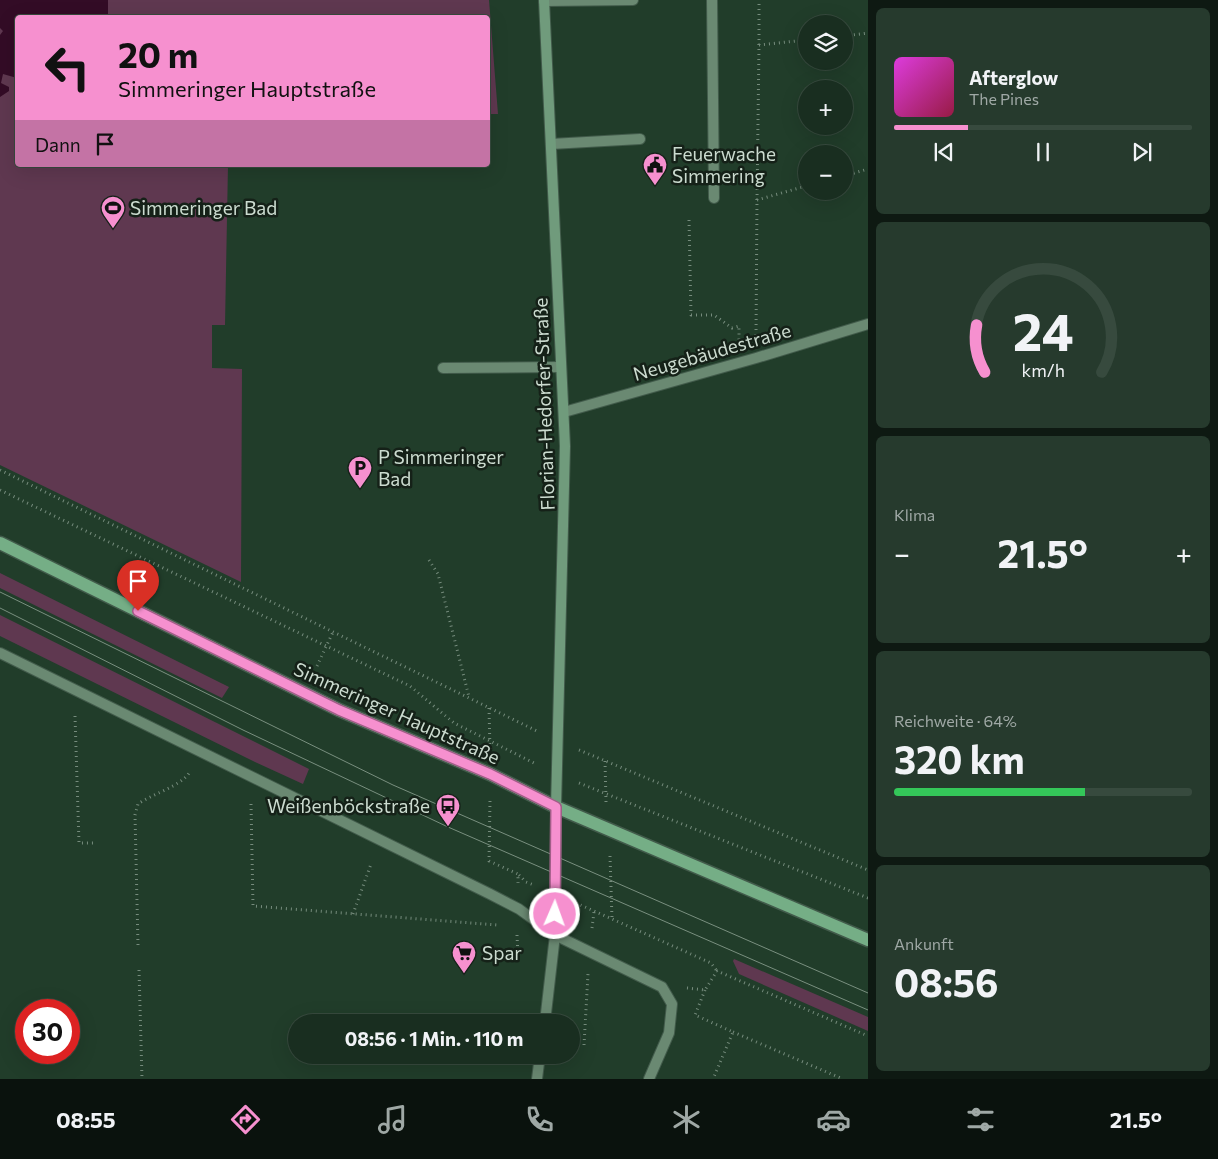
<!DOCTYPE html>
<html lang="de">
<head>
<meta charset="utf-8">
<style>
  body { margin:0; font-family:Commissioner,sans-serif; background:#263a2d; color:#f1f3f6; height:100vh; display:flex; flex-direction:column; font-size:19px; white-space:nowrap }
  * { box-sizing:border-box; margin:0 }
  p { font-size:16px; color:#9fa8a5 }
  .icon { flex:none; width:28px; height:28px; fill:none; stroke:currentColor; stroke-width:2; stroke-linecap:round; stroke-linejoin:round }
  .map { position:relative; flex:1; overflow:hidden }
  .sheet { display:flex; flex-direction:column; gap:8px; padding:8px; background:#0e1912; width:350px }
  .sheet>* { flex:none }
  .top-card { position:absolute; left:15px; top:15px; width:475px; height:152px; border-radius:5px; box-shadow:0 5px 20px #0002,0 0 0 1px #374a3e; background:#f690cf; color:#111; overflow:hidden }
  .fabs { position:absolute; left:798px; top:15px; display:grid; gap:10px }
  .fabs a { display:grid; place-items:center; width:55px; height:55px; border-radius:50%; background:#192e20; box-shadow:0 5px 20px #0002,0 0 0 1px #374a3e; font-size:25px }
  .speed { position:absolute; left:15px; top:999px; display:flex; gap:10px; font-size:25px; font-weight:700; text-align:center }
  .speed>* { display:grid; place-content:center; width:65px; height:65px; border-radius:50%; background:#192e20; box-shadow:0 5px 20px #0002,0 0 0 1px #374a3e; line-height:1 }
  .speed .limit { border:8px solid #d22; background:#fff; color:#111 }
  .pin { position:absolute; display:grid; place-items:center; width:42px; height:42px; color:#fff; margin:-51px -21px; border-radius:50% 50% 50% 0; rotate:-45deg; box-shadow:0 0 5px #0007 }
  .pin .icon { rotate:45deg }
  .me { position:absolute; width:55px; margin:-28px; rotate:2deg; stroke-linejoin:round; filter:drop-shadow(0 0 4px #0008) }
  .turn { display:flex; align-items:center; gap:18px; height:105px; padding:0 20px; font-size:22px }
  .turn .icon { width:65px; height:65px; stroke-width:2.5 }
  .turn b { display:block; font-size:35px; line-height:42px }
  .then { display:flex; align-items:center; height:48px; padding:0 20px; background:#0003; gap:10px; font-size:19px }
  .big { font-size:38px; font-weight:700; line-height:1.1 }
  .sheet .widget { flex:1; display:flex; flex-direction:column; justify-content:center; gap:8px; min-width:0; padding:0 18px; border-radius:8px; background:#263a2d }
  .sheet .dial { align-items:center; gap:0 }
  .dial svg { height:130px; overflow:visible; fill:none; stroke:#374a3e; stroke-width:7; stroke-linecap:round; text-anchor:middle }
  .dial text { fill:#f1f3f6; stroke:none }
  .song { display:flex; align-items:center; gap:15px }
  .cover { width:60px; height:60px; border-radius:8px; background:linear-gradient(135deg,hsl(300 70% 55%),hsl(340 70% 35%)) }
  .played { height:5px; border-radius:2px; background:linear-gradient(90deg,#f690cf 25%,#374a3e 25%) }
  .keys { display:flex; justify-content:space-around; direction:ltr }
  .heat { display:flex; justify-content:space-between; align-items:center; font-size:28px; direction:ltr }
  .charge { height:8px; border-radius:4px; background:linear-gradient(90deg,#34c759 64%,#374a3e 0) }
  .trip { position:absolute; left:288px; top:1014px; width:292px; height:50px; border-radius:25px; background:#192e20; box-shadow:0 5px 20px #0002,0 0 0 1px #374a3e; font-weight:700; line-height:50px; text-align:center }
  .tabs { display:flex; height:80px; justify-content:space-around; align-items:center; background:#0a120d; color:#9fa8a5 }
  .tabs .icon { width:35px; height:35px }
  .tabs .current { color:#f690cf }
  .tabs b { font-size:22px; color:#f1f3f6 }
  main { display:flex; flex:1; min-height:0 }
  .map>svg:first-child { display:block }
</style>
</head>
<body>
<main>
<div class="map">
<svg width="868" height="1079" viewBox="0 0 868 1079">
  <rect width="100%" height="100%" fill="#213d2a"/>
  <!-- green -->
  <g fill="#5f3850">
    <path d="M 0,0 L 489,0 L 498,114 L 488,114 L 488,18 L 18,18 L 18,165 L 228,165 L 225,325 L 212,325 L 212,368 L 242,369 L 241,582 L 0,465 Z"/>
    <path d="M 0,573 L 229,687 L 222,698 L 0,588 Z"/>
    <path d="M 0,615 L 303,766 L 309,769 L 303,784 L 255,762 L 0,636 Z"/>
    <path d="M 734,959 L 868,1017 L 868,1031 L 739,974 L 733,961 Z"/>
  </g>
  <!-- water -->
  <path fill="#330c26" d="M 0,0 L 108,0 L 108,17 L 18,18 L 17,78 L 3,74 L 1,83 L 9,87 L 9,91 L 0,97 L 0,35 L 3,31 L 0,28 Z"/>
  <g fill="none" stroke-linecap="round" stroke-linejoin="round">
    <defs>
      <g id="service">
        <path d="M 712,0 L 714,198"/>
        <path d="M 544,1 L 633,0"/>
        <path d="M 551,144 L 640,139"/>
        <path d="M 443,368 L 561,367"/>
      </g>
      <g id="minor">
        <path d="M 564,412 L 756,358 L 868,324"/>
        <path d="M 0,653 L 490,894 L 519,909 L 555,935 L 662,987 L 672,1004 L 669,1033 L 649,1079"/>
        <path d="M 545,1022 L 555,935 L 556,807"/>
        <path d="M 537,1079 L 540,1055"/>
      </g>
      <path id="secondary" d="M 544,0 L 565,446 L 556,807"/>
      <path id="primary" d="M 0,543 L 339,710 L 490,774 L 556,807 L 868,940"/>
    </defs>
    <!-- service casing -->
    <use href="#service" stroke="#425b4b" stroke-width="12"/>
    <!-- minor casing -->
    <use href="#minor" stroke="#425b4b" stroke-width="12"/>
    <!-- secondary casing -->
    <use href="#secondary" stroke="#425b4b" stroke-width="12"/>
    <!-- primary casing -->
    <use href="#primary" stroke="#425b4b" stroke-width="15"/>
    <!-- path -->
    <g stroke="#768c7d" stroke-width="3" stroke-dasharray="1 4" stroke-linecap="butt">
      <path d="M 844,36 L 868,33"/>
      <path d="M 759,45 L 759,0"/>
      <path d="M 844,176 L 868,169"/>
      <path d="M 757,200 L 759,45 L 806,40"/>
      <path d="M 689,220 L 691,315 L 714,315 L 732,328 L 739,326 L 739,341"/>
      <path d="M 756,335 L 757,200 L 806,186"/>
      <path d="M 0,470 L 537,731"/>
      <path d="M 0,490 L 410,686 L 454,723 L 534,763"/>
      <path d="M 429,560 L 438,574 L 469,697"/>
      <path d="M 317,666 L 333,632"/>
      <path d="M 489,708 L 490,750"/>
      <path d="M 75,716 L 79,843 L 93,843"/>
      <path d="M 579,750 L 868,870"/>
      <path d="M 605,761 L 606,802"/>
      <path d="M 579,783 L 868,898"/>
      <path d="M 490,801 L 489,861 L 518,874 L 518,883"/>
      <path d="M 251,804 L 253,906 L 497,925"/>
      <path d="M 610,856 L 612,919"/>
      <path d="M 519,875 L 526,882 L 534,885"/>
      <path d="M 576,903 L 711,963 L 717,971"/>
      <path d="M 353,914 L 371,864"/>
      <path d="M 592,928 L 594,912"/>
      <path d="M 517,935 L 518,956"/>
      <path d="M 138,945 L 135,815 L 138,804 C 152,794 181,786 189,773"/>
      <path d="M 139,970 L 142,1079"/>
      <path d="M 687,988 L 705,990 L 717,971 L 868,1036"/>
      <path d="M 705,990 L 695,1015 L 733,1032 L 713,1079"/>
      <path d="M 733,1032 L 843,1079"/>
      <path d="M 584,1045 L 588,974"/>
    </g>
    <!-- service -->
    <use href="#service" stroke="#6a8972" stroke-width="10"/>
    <!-- minor -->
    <use href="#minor" stroke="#6a8972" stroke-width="10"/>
    <!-- secondary -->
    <use href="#secondary" stroke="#709b7c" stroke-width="10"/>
    <!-- primary -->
    <use href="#primary" stroke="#75ae86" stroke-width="12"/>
    <!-- tram -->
    <g stroke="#798f7f" stroke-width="1">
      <path d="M 0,592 L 393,785 L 868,993"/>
      <path d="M 0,608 L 243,730 L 448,827 L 868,1010"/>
    </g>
  </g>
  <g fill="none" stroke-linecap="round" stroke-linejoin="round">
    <defs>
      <path id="route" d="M 138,611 L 339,710 L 490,774 L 556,807 L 555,914"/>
    </defs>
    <!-- route casing -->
    <use href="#route" stroke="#a05e87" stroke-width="12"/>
    <!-- route -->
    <use href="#route" stroke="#f690cf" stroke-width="9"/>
  </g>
  <!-- icons -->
  <defs>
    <symbol id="civic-pin" viewBox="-11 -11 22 30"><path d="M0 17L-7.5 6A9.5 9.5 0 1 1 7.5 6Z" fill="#f690cf" stroke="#152118"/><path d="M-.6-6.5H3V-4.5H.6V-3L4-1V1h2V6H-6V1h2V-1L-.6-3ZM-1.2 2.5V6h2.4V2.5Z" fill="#111"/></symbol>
    <symbol id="stadium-pin" viewBox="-11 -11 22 30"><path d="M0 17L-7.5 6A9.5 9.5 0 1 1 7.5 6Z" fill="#f690cf" stroke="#152118"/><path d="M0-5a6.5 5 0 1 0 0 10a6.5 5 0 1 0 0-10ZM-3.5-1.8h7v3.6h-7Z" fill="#111"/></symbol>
    <symbol id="parking-pin" viewBox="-11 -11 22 30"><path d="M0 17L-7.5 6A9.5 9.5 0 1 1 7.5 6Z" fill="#f690cf" stroke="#152118"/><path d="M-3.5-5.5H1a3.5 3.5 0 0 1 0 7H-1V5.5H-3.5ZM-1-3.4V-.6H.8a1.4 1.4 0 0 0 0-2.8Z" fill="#111"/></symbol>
    <symbol id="bus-pin" viewBox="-11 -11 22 30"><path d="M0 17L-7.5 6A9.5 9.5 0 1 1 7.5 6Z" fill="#f690cf" stroke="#152118"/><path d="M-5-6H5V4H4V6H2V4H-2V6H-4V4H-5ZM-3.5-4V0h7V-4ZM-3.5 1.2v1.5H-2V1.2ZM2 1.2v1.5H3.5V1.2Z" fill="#111"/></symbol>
    <symbol id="supermarket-pin" viewBox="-11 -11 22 30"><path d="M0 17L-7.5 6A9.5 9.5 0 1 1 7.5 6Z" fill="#f690cf" stroke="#152118"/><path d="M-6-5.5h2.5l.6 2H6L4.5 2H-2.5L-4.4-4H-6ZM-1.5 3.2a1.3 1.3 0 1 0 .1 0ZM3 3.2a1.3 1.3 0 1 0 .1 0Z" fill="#111"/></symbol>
  </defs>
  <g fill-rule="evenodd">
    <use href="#civic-pin" x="641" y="151" width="28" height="38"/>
    <use href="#stadium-pin" x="99" y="194" width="28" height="38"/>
    <use href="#parking-pin" x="346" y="454" width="28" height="38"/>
    <use href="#bus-pin" x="434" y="792" width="28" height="38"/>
    <use href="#supermarket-pin" x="450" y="939" width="28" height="38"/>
  </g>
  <g text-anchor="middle" stroke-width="5" stroke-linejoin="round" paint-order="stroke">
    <!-- poi labels -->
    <g font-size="19" fill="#cbdbcf" stroke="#152118" text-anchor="start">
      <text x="672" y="161">Feuerwache<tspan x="672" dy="22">Simmering</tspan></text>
      <text x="130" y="215">Simmeringer Bad</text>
      <text x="378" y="464">P Simmeringer<tspan x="378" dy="22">Bad</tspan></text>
      <text x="430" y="813" text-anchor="end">Weißenböckstraße</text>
      <text x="482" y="960">Spar</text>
    </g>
    <!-- street labels -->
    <g font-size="19" fill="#cbdbcf" stroke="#152118">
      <text transform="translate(712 352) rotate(-16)" y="7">Neugebäudestraße</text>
      <text transform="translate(544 404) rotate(-92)" y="7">Florian-Hedorfer-Straße</text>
      <text transform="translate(397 713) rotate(24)" y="7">Simmeringer Hauptstraße</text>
    </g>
  </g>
</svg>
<div class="fabs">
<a><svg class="icon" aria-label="layers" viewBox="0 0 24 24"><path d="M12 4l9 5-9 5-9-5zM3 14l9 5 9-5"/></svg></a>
<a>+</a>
<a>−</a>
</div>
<div class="speed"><div class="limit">30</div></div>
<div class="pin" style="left:138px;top:611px;background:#d93025"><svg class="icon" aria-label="arrive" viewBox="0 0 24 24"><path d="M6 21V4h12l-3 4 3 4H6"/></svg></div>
<svg class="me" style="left:555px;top:914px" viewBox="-20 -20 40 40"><circle r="17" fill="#f690cf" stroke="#fff" stroke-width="3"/><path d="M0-11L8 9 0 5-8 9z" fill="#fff"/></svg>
<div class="trip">08:56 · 1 Min. · 110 m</div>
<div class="top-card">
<div class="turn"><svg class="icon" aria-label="left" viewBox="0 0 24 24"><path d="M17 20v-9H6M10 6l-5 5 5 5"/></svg><div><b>20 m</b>Simmeringer Hauptstraße</div></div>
<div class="then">Dann<svg class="icon" aria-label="arrive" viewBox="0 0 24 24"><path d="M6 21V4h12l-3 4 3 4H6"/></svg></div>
</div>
</div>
<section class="sheet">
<div class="widget">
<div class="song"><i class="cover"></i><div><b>Afterglow</b><p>The Pines</p></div></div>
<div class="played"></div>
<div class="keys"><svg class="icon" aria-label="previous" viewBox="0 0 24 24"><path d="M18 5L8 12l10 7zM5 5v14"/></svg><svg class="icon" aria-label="pause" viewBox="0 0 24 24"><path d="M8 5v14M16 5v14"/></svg><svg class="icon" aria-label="next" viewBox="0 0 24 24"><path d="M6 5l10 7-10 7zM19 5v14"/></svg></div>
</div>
<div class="widget dial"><svg viewBox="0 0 100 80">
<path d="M14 69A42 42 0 1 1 86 69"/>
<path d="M14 69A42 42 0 0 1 9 40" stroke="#f690cf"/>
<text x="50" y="56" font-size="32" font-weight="700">24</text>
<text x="50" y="72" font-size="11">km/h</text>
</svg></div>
<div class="widget"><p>Klima</p>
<div class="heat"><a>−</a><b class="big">21.5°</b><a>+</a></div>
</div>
<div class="widget"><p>Reichweite · 64%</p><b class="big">320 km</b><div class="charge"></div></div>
<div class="widget"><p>Ankunft</p><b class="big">08:56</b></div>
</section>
</main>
<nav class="tabs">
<b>08:55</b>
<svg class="icon current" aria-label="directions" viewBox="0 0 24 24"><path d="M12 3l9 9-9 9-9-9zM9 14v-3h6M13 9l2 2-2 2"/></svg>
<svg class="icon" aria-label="music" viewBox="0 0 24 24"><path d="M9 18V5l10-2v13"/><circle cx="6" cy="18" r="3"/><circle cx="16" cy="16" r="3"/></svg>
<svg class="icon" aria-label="phone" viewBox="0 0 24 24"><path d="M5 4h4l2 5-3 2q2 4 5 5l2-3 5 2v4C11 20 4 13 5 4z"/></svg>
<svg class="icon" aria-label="climate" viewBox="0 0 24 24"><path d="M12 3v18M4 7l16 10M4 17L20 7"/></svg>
<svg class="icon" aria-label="car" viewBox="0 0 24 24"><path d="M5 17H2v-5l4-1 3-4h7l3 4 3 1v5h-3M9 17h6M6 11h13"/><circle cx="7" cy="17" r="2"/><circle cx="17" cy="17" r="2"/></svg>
<svg class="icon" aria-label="filters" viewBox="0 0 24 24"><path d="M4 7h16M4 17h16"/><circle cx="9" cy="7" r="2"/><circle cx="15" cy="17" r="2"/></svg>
<b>21.5°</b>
</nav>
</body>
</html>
